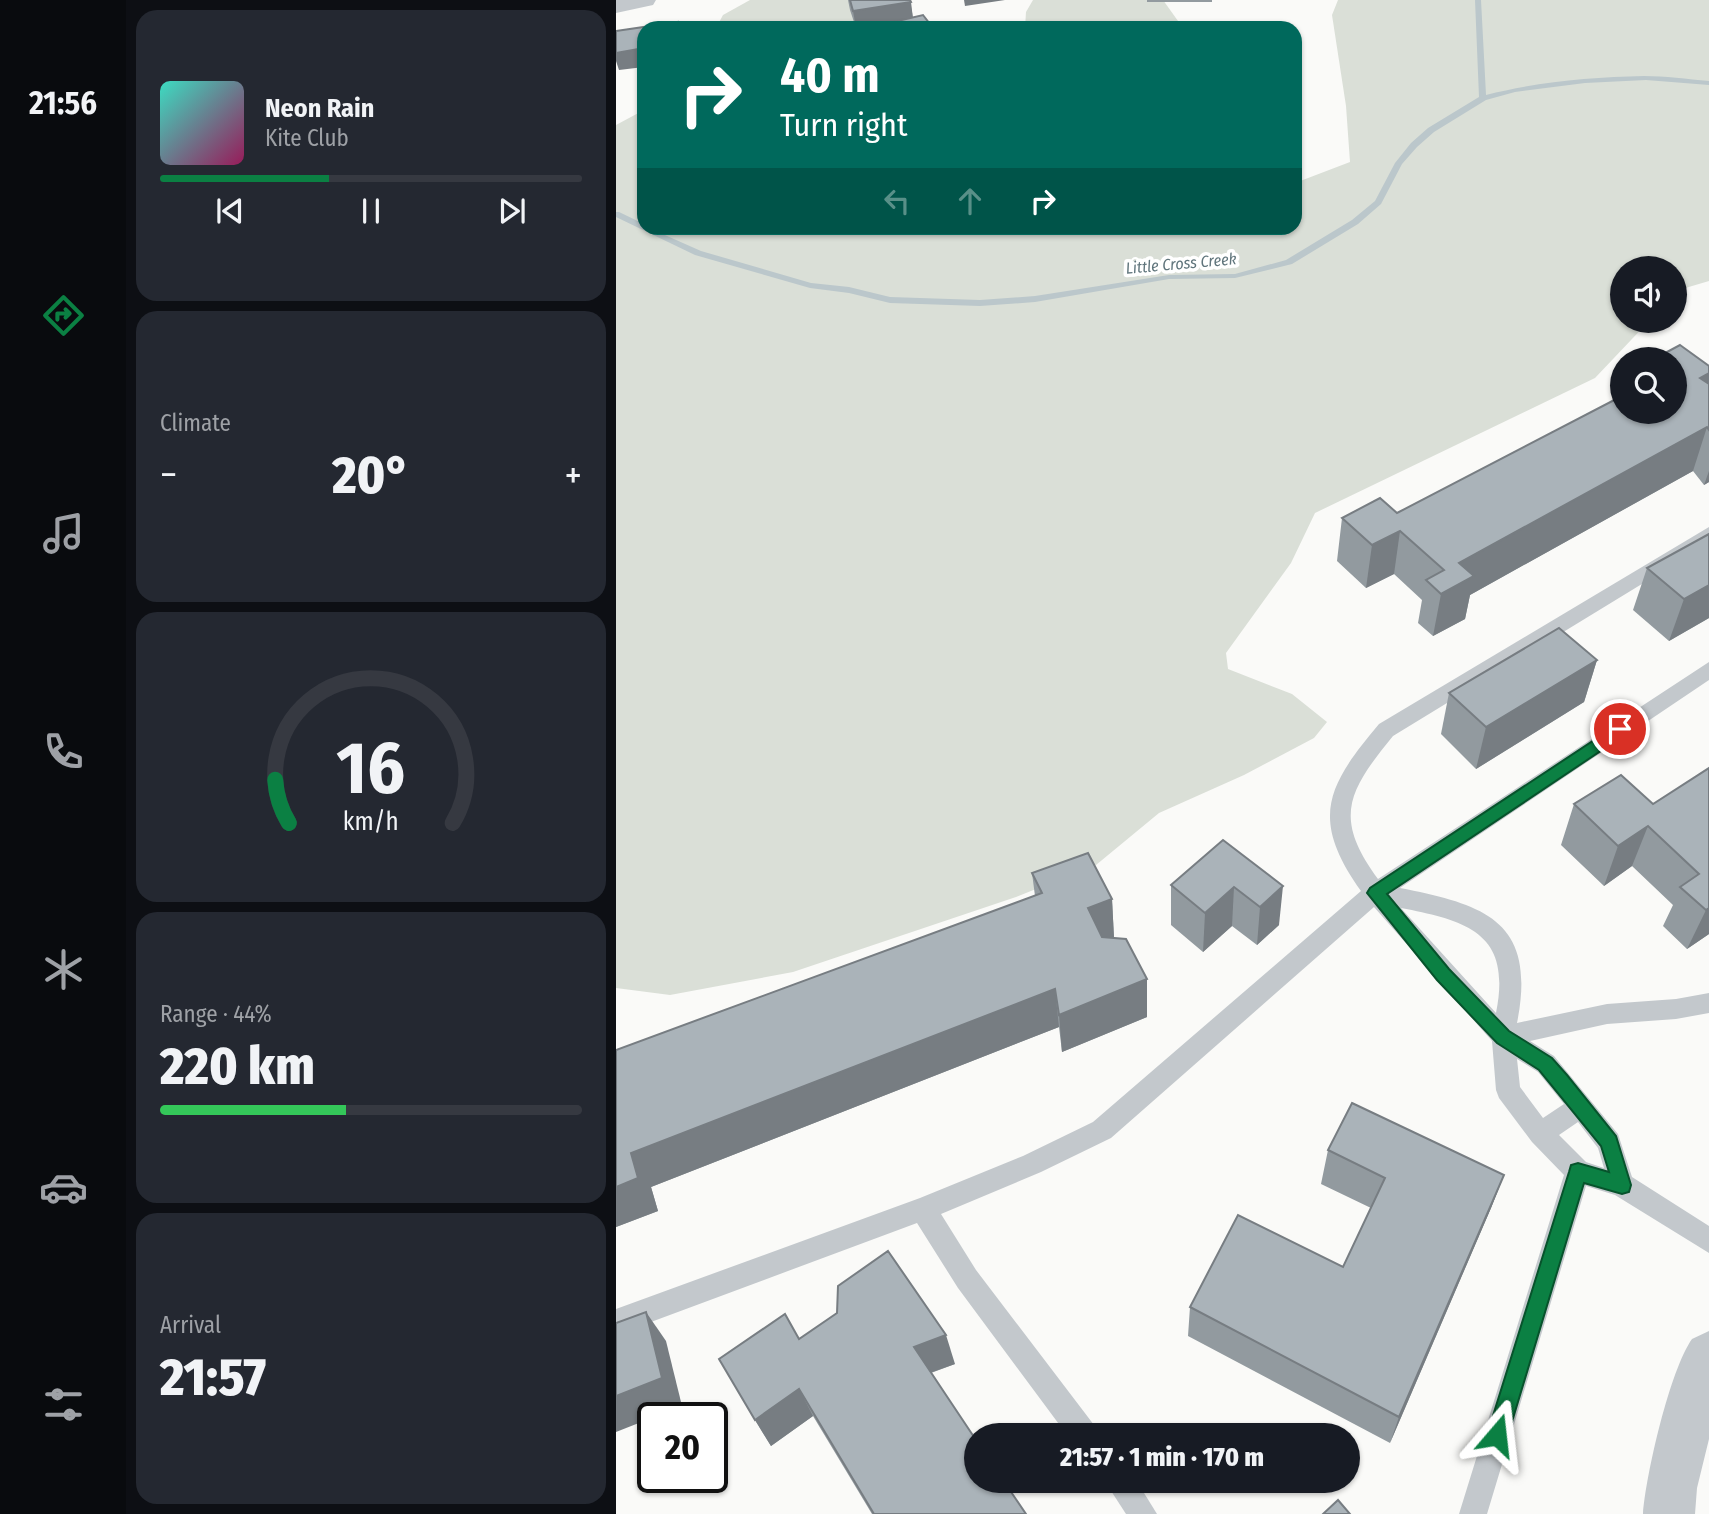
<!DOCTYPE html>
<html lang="en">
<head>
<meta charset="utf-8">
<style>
  body { margin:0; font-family:"Fira Sans Condensed",sans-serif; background:#242831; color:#f1f3f6; height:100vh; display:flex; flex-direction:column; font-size:26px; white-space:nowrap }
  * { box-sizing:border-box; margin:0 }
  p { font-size:23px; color:#9ea1a6 }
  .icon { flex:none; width:38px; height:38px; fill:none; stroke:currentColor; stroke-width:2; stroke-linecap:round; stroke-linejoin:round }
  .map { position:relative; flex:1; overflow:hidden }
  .side { display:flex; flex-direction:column; gap:10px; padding:10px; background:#0d0f14; width:490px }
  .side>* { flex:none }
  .hud { position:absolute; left:21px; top:21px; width:665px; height:214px; border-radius:21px; box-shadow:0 2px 5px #0004; background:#00695c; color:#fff; overflow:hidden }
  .buttons { position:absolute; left:994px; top:256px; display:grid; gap:14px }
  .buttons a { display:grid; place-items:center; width:77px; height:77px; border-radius:50%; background:#171b24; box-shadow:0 2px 5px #0004; font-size:35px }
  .speed { position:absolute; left:21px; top:1402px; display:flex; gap:14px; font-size:35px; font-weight:700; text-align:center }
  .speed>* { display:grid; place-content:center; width:91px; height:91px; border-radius:50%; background:#171b24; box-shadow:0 2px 5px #0004; line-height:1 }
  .speed .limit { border:4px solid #111; border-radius:10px; background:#fff; color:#111 }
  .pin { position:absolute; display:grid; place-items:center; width:60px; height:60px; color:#fff; margin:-30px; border:4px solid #fff; border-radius:50%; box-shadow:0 2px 7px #0007 }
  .me { position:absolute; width:77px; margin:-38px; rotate:17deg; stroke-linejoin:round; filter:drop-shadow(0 0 5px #0008) }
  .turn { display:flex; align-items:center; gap:24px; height:147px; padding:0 28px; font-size:32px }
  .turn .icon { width:91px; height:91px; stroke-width:2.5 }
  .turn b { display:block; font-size:49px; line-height:60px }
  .lanes { display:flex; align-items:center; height:66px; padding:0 28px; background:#0003; justify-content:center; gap:35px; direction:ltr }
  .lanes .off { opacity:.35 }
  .big { font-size:52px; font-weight:800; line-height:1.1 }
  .side .card { flex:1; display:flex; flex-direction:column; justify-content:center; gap:10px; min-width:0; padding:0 24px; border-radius:21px; background:#242831 }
  .side .dial { align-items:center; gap:0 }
  .dial svg { height:182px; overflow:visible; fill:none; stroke:#363941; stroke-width:7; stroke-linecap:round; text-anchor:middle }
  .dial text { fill:#f1f3f6; stroke:none }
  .song { display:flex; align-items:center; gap:21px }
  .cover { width:84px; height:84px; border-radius:10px; background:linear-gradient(135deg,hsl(170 70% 55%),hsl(330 70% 35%)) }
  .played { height:7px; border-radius:4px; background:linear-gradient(90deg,#0b8043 40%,#363941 40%) }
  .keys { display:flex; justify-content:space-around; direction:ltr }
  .heat { display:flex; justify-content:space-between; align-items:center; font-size:38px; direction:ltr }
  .charge { height:10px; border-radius:5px; background:linear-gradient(90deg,#34c759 44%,#363941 0) }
  .trip { position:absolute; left:348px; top:1423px; width:396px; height:70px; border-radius:35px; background:#171b24; box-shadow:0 2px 5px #0004; font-weight:800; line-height:70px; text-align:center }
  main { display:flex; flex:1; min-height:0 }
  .tab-bar { display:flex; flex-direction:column; width:126px; justify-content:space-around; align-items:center; background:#090b0e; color:#9ea1a6 }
  .tab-bar .icon { width:49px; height:49px }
  .tab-bar .active { color:#0b8043 }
  .tab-bar b { font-size:32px; color:#f1f3f6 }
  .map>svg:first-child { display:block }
</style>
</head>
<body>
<main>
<nav class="tab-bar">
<b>21:56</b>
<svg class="icon active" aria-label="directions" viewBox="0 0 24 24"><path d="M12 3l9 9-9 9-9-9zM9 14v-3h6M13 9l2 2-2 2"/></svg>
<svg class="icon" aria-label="music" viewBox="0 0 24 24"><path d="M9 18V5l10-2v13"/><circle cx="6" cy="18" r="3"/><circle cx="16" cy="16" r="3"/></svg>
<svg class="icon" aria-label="phone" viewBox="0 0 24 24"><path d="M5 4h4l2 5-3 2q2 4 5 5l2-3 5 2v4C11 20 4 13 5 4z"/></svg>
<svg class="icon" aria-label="climate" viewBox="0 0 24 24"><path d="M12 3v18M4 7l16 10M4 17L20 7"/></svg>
<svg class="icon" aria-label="car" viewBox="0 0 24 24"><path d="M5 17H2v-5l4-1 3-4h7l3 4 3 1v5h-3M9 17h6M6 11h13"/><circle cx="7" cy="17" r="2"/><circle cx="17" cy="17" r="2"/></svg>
<svg class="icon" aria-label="filters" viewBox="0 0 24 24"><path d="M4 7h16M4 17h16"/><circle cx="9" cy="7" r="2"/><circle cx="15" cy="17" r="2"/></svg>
</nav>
<section class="side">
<div class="card">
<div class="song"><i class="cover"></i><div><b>Neon Rain</b><p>Kite Club</p></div></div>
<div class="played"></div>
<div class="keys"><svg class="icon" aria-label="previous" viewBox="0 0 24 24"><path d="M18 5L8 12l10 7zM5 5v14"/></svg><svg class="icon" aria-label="pause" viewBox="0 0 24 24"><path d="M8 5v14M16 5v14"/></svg><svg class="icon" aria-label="next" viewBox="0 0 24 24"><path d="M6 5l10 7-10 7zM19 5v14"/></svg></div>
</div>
<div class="card"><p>Climate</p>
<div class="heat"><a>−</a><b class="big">20°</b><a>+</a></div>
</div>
<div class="card dial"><svg viewBox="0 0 100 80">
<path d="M14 69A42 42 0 1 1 86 69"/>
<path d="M14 69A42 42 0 0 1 8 50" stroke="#0b8043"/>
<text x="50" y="56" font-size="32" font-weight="700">16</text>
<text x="50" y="72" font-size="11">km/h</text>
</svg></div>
<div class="card"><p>Range · 44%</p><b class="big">220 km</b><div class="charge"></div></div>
<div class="card"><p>Arrival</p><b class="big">21:57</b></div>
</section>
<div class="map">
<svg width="1093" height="1514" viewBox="0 0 1093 1514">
  <rect width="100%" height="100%" fill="#fafaf8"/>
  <!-- green -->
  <g fill="#dadfd7">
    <path d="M 134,0 L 254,0 L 261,28 L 100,28 L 107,15 Z"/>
    <path d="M 417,0 L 547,0 L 567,28 L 409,28 L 410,12 Z"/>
    <path d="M 722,0 L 1093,0 L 1093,281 L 1066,289 L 1059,296 L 1059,268 L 1006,268 L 1006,320 L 1034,320 L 979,378 L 699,513 L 675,563 L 610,653 L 612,669 L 676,694 L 711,722 L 698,738 L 628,775 L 543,813 L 480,865 L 400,897 L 177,972 L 54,995 L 0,988 L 0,125 L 28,110 L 28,228 L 679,228 L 679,183 L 734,162 L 730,106 L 716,15 Z"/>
  </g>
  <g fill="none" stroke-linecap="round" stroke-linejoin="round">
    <!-- stream -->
    <path fill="#bbc7cb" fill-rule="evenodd" d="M 859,0 L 865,0 L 870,95 C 921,82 975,77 1028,76 C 1049,76 1071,79 1093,81 L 1093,85 L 1030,80 L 969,83 L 899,92 L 870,100 L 818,132 L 801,147 L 786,164 L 765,204 L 742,224 L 676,264 L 619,278 L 553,279 L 419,302 L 364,306 L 274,303 L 233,293 L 194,288 L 79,255 L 0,217 L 0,212 L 3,212 L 28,224 L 28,228 L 33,228 L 85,251 L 195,283 L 233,287 L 274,297 L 364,300 L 419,296 L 553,275 L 619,274 L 670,260 L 736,220 L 759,201 L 779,163 L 795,143 L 812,128 L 863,97 Z"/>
    <!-- service -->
    <g fill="#c3c8cc" fill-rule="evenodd">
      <path d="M 1093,527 L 1093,543 L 777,736 C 733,790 716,817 762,879 L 1093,662 L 1093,680 L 784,888 C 871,905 921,922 901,1023 L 991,1004 L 1060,999 L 1093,993 L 1093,1013 L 1060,1019 L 991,1024 L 914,1041 L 938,1056 L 1002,1134 L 1016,1177 L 1093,1226 L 1093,1253 L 999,1195 L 970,1186 L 871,1514 L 843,1514 L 948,1175 L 916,1142 L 883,1098 L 880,1090 L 876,1041 L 758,907 L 495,1138 L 425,1172 L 325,1214 L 360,1270 L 478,1425 L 482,1435 L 451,1435 L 342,1288 L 301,1223 L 0,1335 L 0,1309 L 304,1198 L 407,1156 L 477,1122 L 745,891 C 694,819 710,787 763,724 ZM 785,908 C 853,921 896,934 880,1013 ZM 901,1059 L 922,1072 L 948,1104 L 927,1118 L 904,1087 ZM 962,1122 L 982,1148 L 988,1168 L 970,1162 L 943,1135 Z"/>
      <path d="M 488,1480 L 520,1480 L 541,1514 L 510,1514 Z"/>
    </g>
    <!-- minor -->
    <g fill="#c3c8cc" fill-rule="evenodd">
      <path d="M 0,0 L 40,0 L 37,5 L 0,13 Z"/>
      <path d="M 1093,1331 L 1093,1439 L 1081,1488 L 1079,1514 L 1027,1514 C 1030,1474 1054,1370 1076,1339 Z"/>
    </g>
  </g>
  <!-- wall -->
  <g fill="#929a9f">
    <path d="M 232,0 L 294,0 L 297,18 L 317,28 L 273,28 L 273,23 L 275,23 L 240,28 L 234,10 Z"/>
    <rect x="531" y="0" width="65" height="2"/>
    <path d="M 1093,366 L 1093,482 L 1088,485 L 1077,471 L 854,595 L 849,619 L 817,636 L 802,623 L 806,600 L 778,574 L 750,588 L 721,561 L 726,518 L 781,513 Z"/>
    <path d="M 1093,534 L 1093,618 L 1053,641 L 1017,610 L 1031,568 Z"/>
    <path d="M 981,660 L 968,702 L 860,769 L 825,734 L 833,693 Z"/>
    <path d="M 1093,768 L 1093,934 L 1071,949 L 1047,926 L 1057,905 L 1016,866 L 988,886 L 945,845 L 958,804 L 1037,804 Z"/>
    <path d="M 607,840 L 663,925 L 641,945 L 616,926 L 587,952 L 555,925 L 555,885 Z"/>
    <path d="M 416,873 L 496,899 L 498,938 L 531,1017 L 446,1052 L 443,1027 L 35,1187 L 42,1211 L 0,1227 L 0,1050 L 419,896 Z"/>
    <path d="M 712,1150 L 888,1175 L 875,1208 L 774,1443 L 572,1336 L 574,1307 L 727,1267 L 755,1208 L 705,1184 Z"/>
    <path d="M 183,1339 L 339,1364 L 315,1373 L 410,1514 L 256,1514 L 197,1416 L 155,1446 L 139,1420 Z"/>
  </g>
  <!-- shaded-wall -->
  <g fill="#777d82">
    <path d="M 348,0 L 389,0 L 349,6 Z"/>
    <path d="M 295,2 L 297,19 L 240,28 L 237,11 Z"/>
    <path d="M 28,48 L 28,67 L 3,70 L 0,61 L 0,53 Z"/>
    <path d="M 1093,373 L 1093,387 L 1084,378 Z"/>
    <path d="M 1091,427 L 1077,471 L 854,595 L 849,619 L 817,636 L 825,594 L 843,563 Z"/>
    <path d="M 1093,471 L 1093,482 L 1088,485 Z"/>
    <path d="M 784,531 L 778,574 L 750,588 L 756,545 Z"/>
    <path d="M 1093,585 L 1093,618 L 1053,641 L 1068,599 Z"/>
    <path d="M 981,660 L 968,702 L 860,769 L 870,727 Z"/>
    <path d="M 1032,826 L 1016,866 L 988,886 L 1002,846 Z"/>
    <path d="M 667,886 L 663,925 L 641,945 L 644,907 Z"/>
    <path d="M 618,887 L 616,926 L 587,952 L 589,913 Z"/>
    <path d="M 496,899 L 498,938 L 475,947 L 472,908 Z"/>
    <path d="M 1093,908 L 1093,934 L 1071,949 L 1090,910 Z"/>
    <path d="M 531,979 L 531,1017 L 446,1052 L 443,1015 Z"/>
    <path d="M 439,989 L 443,1027 L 35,1187 L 42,1211 L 0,1227 L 0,1187 L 15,1153 Z"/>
    <path d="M 888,1175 L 875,1208 L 774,1443 L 783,1417 Z"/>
    <path d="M 30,1312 L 50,1341 L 66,1406 L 0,1432 L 0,1396 Z"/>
    <path d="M 330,1335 L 339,1364 L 308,1375 L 298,1347 Z"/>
    <path d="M 183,1389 L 197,1416 L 155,1446 L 139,1420 Z"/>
  </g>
  <!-- building -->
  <g fill="#aab3b9" stroke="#777d82" stroke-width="2">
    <path d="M 234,0 L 294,0 L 295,2 L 237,11 Z"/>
    <path d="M 307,15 L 317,28 L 276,28 L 273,23 Z"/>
    <path d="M 62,22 L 63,28 L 28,28 L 28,48 L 0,53 L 0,31 Z"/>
    <path d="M 1064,345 L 1093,366 L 1093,373 L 1084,378 L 1093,384 L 1093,430 L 1091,427 L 843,563 L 858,576 L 825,594 L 810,580 L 828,570 L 784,531 L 756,545 L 726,518 L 764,498 L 781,513 L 1006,396 L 1006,411 L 1059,411 L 1059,359 L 1038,359 Z"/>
    <path d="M 1093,534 L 1093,585 L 1068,599 L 1031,568 Z"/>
    <path d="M 943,628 L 981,660 L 870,727 L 833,693 Z"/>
    <path d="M 1093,768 L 1093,908 L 1090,910 L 1064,887 L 1083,874 L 1032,826 L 1002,846 L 958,804 L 1005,775 L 1037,804 Z"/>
    <path d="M 607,840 L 667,886 L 644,907 L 618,887 L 589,913 L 555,885 Z"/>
    <path d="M 472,853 L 496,899 L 472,908 L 486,937 L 510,939 L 531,979 L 443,1015 L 439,989 L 15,1153 L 22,1178 L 0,1187 L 0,1050 L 426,893 L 416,873 Z"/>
    <path d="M 736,1103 L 888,1175 L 783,1417 L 574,1307 L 622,1215 L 727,1267 L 769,1178 L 712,1150 Z"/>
    <path d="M 272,1251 L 330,1335 L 298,1347 L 360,1440 L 360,1480 L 387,1480 L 410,1514 L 258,1514 L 183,1389 L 139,1420 L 103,1359 L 169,1314 L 183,1339 L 221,1313 L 222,1286 Z"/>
    <path d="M 30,1312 L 46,1378 L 0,1396 L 0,1323 Z"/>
    <path d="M 722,1500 L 734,1514 L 707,1514 Z"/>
  </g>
  <!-- route -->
  <path fill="#0b8043" stroke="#07532c" stroke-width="2" d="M 1004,723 L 1012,729 L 1010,734 L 771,894 L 833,969 L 893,1031 L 936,1058 L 951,1075 L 1000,1136 L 1015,1185 L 1013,1192 L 1006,1194 L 968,1183 L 892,1435 L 889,1442 L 881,1445 L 874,1442 L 871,1435 L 953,1172 L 955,1165 L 962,1163 L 993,1172 L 985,1146 L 923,1070 L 881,1043 L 821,980 L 751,893 L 754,888 Z"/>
  <g text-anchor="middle" stroke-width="7" stroke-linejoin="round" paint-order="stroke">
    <!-- far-water labels -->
    <g font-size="16" font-style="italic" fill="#60757c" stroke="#fff">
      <text transform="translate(565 263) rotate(-5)" y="6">Little Cross Creek</text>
    </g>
  </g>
</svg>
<div class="buttons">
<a><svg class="icon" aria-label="sound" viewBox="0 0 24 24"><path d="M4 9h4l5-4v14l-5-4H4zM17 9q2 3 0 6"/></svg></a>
<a><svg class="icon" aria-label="search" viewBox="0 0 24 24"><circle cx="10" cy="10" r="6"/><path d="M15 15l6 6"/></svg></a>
</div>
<div class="speed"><div class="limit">20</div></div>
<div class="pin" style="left:1004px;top:729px;background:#d93025"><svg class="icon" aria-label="arrive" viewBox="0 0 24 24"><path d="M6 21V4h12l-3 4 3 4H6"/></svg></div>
<svg class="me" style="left:881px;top:1435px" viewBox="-20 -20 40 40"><path d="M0-17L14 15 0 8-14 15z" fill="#0b8043" stroke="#fff" stroke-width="4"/></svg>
<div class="trip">21:57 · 1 min · 170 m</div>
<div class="hud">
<div class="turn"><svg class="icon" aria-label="right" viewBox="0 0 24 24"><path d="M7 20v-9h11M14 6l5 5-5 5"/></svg><div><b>40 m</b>Turn right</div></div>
<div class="lanes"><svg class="icon off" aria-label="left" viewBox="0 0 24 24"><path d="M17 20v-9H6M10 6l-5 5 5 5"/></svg><svg class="icon off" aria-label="ahead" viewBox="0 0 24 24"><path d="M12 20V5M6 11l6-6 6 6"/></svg><svg class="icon" aria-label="right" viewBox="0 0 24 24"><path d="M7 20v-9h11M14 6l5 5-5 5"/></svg></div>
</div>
</div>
</main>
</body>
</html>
